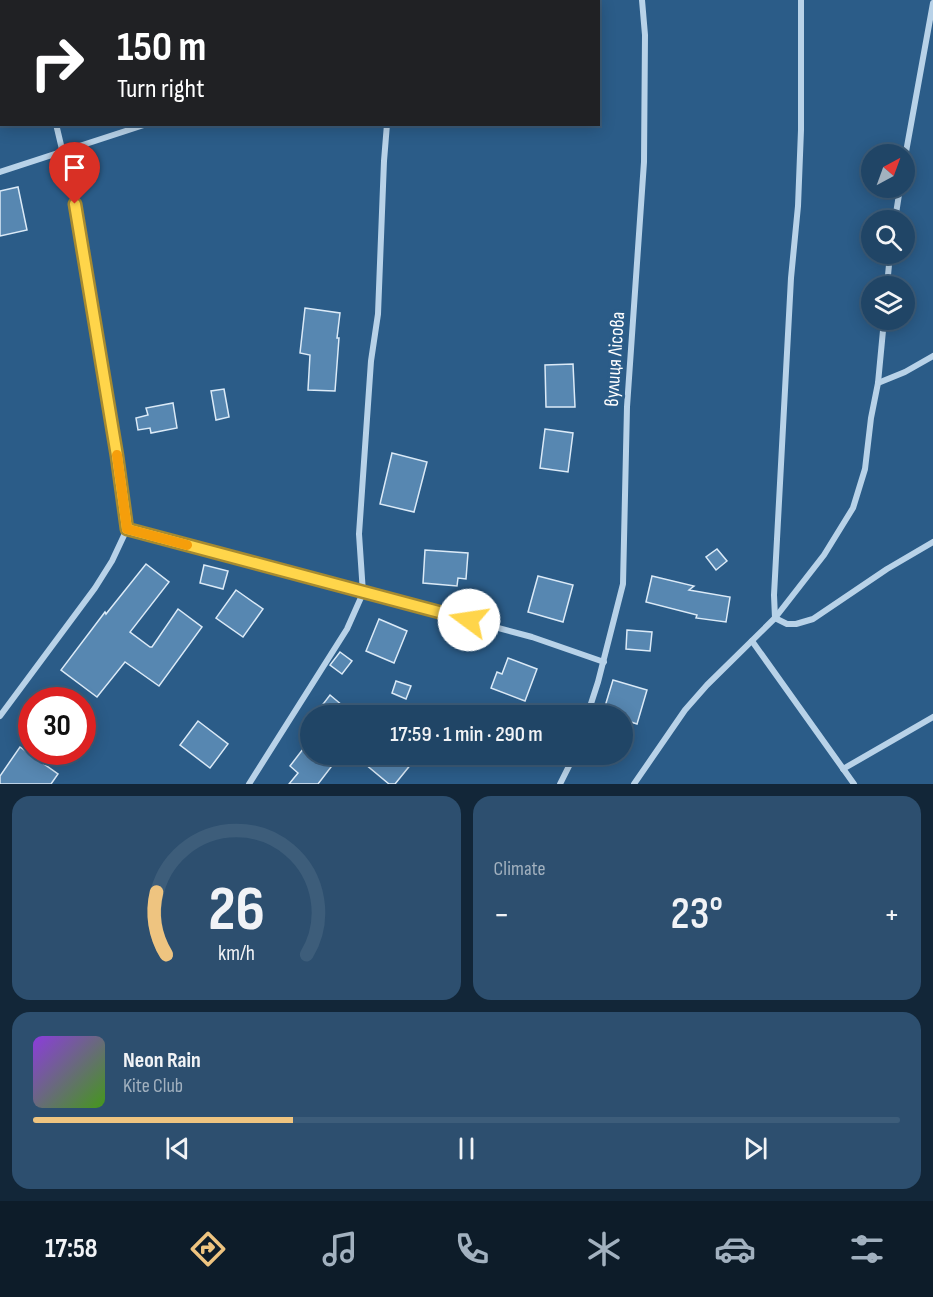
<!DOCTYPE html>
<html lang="en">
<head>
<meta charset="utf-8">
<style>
  body { margin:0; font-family:"Sofia Sans Condensed",sans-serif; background:#2d4f6f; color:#f1f3f6; height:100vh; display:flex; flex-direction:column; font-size:22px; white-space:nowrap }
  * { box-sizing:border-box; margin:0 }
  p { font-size:20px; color:#a2b1bf }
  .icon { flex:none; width:33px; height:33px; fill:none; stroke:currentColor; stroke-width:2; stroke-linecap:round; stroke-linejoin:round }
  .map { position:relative; height:784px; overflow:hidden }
  .side { display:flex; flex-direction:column; gap:12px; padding:12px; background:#122638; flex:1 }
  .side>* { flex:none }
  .guide { position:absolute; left:0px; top:0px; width:600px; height:126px; box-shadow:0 3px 15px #0003,0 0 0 2px #3d5d7a; background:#202124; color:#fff; overflow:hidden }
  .needle { width:39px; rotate:41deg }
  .controls { position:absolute; left:861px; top:144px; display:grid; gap:12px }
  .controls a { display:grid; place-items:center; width:54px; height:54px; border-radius:50%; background:#204566; box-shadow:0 3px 15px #0003,0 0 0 2px #3d5d7a; font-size:30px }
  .speed { position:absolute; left:18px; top:687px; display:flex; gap:12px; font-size:30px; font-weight:700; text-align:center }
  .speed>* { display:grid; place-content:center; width:78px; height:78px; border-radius:50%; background:#204566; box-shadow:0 3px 15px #0003,0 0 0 2px #3d5d7a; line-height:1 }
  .speed .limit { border:9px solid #d22; background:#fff; color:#111 }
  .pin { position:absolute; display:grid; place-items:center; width:51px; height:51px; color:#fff; margin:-62px -26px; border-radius:50% 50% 50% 0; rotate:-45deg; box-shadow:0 0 6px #0007 }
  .pin .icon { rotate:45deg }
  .me { position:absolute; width:66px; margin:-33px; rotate:284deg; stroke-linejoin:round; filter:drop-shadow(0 0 4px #0008) }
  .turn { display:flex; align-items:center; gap:21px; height:126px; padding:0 18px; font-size:27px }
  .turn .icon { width:78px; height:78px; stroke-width:2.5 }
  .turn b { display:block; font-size:42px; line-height:51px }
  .big { font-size:45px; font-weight:600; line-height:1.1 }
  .side .card { flex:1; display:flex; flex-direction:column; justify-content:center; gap:9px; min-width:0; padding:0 21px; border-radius:18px; background:#2d4f6f }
  .side .dial { align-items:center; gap:0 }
  .dial svg { height:156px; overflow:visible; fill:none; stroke:#3d5d7a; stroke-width:7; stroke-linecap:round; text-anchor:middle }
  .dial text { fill:#f1f3f6; stroke:none }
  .song { display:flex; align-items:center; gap:18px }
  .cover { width:72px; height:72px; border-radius:9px; background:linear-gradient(135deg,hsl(270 70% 55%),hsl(100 70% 35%)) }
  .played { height:6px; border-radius:3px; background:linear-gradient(90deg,#eec480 30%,#3d5d7a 30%) }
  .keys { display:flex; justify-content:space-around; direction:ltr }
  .heat { display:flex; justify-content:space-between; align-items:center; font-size:33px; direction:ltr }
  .side .tiles { flex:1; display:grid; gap:12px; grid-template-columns:1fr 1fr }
  .card:last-child { grid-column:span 2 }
  .trip { position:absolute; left:300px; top:705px; width:333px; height:60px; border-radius:30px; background:#204566; box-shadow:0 3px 15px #0003,0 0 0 2px #3d5d7a; font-weight:600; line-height:60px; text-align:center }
  .dock { display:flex; height:96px; justify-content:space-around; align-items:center; background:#0d1c29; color:#a2b1bf }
  .dock .icon { width:42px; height:42px }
  .dock .selected { color:#eec480 }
  .dock b { font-size:27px; color:#f1f3f6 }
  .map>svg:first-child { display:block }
</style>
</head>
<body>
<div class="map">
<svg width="933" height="784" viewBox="0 0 933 784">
  <rect width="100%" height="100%" fill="#2b5c88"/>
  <!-- building -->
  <g fill="#5787b1" stroke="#dbeaf7" stroke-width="1.5">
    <path d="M 18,187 L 27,230 L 0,236 L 0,191 Z"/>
    <path d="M 305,308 L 340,313 L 337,338 L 339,338 L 335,391 L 308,390 L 310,355 L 300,353 Z"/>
    <path d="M 573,364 L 575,407 L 546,407 L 545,365 Z"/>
    <path d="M 224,389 L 229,417 L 216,420 L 211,391 Z"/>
    <path d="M 173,403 L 177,428 L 151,433 L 150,428 L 138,430 L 136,418 L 148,415 L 146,408 Z"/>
    <path d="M 545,429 L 573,433 L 568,472 L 540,468 Z"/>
    <path d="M 392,453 L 427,462 L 414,512 L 380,504 Z"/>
    <path d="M 717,549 L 727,561 L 716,570 L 706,557 Z"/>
    <path d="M 425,550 L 468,553 L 466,579 L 458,578 L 457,586 L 423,583 Z"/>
    <path d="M 146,564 L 169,582 L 130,632 L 150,647 L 152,647 L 178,609 L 202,627 L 159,686 L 125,662 L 97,697 L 61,670 L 105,612 L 106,614 Z"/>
    <path d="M 204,565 L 228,571 L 223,589 L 200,583 Z"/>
    <path d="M 538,576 L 573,585 L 563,622 L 528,612 Z"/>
    <path d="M 652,576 L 694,586 L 689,590 L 730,597 L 726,622 L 696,618 L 697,615 L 646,602 Z"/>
    <path d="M 236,590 L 263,609 L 243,637 L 216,618 Z"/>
    <path d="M 379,619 L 407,631 L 394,663 L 366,651 Z"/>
    <path d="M 627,630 L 652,632 L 650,651 L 626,649 Z"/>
    <path d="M 340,652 L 352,661 L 342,674 L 330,665 Z"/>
    <path d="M 508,658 L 537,669 L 525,701 L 491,688 L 497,672 L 502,674 Z"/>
    <path d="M 613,680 L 647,690 L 637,724 L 622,719 L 622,716 L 603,713 Z"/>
    <path d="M 396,681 L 411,686 L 406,699 L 392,693 Z"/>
    <path d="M 330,695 L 355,716 L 314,716 Z"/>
    <path d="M 198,721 L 228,744 L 210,768 L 180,745 Z"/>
    <path d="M 310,740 L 310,754 L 341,754 L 318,784 L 289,784 L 298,773 L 290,766 Z"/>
    <path d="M 20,747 L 58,774 L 51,784 L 0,784 L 0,776 Z"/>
    <path d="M 353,754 L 402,754 L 412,763 L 395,784 L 389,784 Z"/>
  </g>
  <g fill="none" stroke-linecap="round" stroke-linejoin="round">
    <!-- street -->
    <g stroke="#b8d2e8" stroke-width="6">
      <path d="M 27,0 L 28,2"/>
      <path d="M 801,0 L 801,130 L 798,206 L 791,278 L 774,595 L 775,618 L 787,624 L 796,624 L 813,619 L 887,569 L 933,542"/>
      <path d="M 517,2 L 522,0"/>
      <path d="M 904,163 L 933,3"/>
      <path d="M 0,172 L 147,124"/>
      <path d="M 895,220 L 900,188"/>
      <path d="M 887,286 L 890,254"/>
      <path d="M 878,383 L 905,372 L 933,356"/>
      <path d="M 127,529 L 532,637 L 604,662"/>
      <path d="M 752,641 L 854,784"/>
      <path d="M 0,716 L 95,588 L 112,561 L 127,529 L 117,456 L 75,204 L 56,124"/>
      <path d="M 587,716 L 598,682 L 623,584 L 627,407 L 644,162 L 645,35 L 642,0"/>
      <path d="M 843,769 L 933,717"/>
      <path d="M 249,784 L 347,629 L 363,593 L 359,534 L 371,361 L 378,314 L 384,161 L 387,124"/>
      <path d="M 560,784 L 575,754"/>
      <path d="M 634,784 L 685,710 L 707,685 L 775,618 L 824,555 L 853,508 L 865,469 L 871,418 L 878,383 L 884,320"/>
    </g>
  </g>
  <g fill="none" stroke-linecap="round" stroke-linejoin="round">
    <defs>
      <path id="route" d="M 75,204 L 117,456 L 127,529 L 469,620"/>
    </defs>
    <!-- route casing -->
    <use href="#route" stroke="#a68a30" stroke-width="15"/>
    <!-- route -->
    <use href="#route" stroke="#ffd54a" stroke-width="10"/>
    <!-- slow -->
    <path stroke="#f59e0b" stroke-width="10" d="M 117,455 L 127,529 L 187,545"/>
  </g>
  <g text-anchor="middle" stroke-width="6" stroke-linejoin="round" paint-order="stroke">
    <!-- street labels -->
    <g font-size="20" fill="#fff" stroke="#2b5c88">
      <text transform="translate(614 359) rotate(-86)" y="7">вулиця Лісова</text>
    </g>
  </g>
</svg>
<div class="controls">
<a><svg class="needle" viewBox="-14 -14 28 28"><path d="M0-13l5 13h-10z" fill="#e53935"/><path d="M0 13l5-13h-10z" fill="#a2b1bf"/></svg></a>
<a><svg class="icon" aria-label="search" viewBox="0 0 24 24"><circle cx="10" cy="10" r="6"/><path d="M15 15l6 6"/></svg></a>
<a><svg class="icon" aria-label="layers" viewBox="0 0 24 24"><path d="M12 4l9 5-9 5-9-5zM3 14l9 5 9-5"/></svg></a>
</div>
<div class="speed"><div class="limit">30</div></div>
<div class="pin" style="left:75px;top:204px;background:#d93025"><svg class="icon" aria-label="arrive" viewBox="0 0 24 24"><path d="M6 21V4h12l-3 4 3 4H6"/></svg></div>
<svg class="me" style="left:469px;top:620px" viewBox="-20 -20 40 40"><circle r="19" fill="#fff"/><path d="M0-13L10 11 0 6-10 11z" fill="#ffd54a"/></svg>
<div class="trip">17:59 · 1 min · 290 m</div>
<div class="guide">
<div class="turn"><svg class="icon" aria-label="right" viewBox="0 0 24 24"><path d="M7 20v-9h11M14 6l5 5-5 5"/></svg><div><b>150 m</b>Turn right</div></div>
</div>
</div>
<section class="side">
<div class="tiles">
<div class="card dial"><svg viewBox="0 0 100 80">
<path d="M14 69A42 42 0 1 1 86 69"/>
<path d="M14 69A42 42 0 0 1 9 37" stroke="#eec480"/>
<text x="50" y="56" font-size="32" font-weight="700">26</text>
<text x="50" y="72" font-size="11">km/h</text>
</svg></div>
<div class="card"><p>Climate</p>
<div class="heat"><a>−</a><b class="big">23°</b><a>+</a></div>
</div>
<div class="card">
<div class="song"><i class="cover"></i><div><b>Neon Rain</b><p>Kite Club</p></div></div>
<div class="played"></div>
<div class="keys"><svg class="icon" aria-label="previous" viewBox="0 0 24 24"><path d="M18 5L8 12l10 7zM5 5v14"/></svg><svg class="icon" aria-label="pause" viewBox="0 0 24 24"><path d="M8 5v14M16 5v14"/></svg><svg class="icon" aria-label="next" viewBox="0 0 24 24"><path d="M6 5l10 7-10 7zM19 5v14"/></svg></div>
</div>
</div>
</section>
<nav class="dock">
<b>17:58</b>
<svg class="icon selected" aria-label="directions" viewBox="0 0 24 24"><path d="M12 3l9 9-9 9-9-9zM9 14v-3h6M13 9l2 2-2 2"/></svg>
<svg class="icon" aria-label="music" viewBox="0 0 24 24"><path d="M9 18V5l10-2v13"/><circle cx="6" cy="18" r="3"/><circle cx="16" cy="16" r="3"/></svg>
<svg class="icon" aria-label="phone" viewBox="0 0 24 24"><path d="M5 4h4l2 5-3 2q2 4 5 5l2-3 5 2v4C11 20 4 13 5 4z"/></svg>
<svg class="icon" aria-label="climate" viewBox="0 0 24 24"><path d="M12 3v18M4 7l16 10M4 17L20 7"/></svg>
<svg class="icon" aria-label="car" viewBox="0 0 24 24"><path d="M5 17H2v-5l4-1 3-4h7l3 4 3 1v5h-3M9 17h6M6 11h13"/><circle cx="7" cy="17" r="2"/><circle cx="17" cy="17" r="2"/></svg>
<svg class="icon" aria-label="filters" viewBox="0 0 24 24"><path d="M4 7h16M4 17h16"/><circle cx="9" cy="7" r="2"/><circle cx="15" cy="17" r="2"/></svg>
</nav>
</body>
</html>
